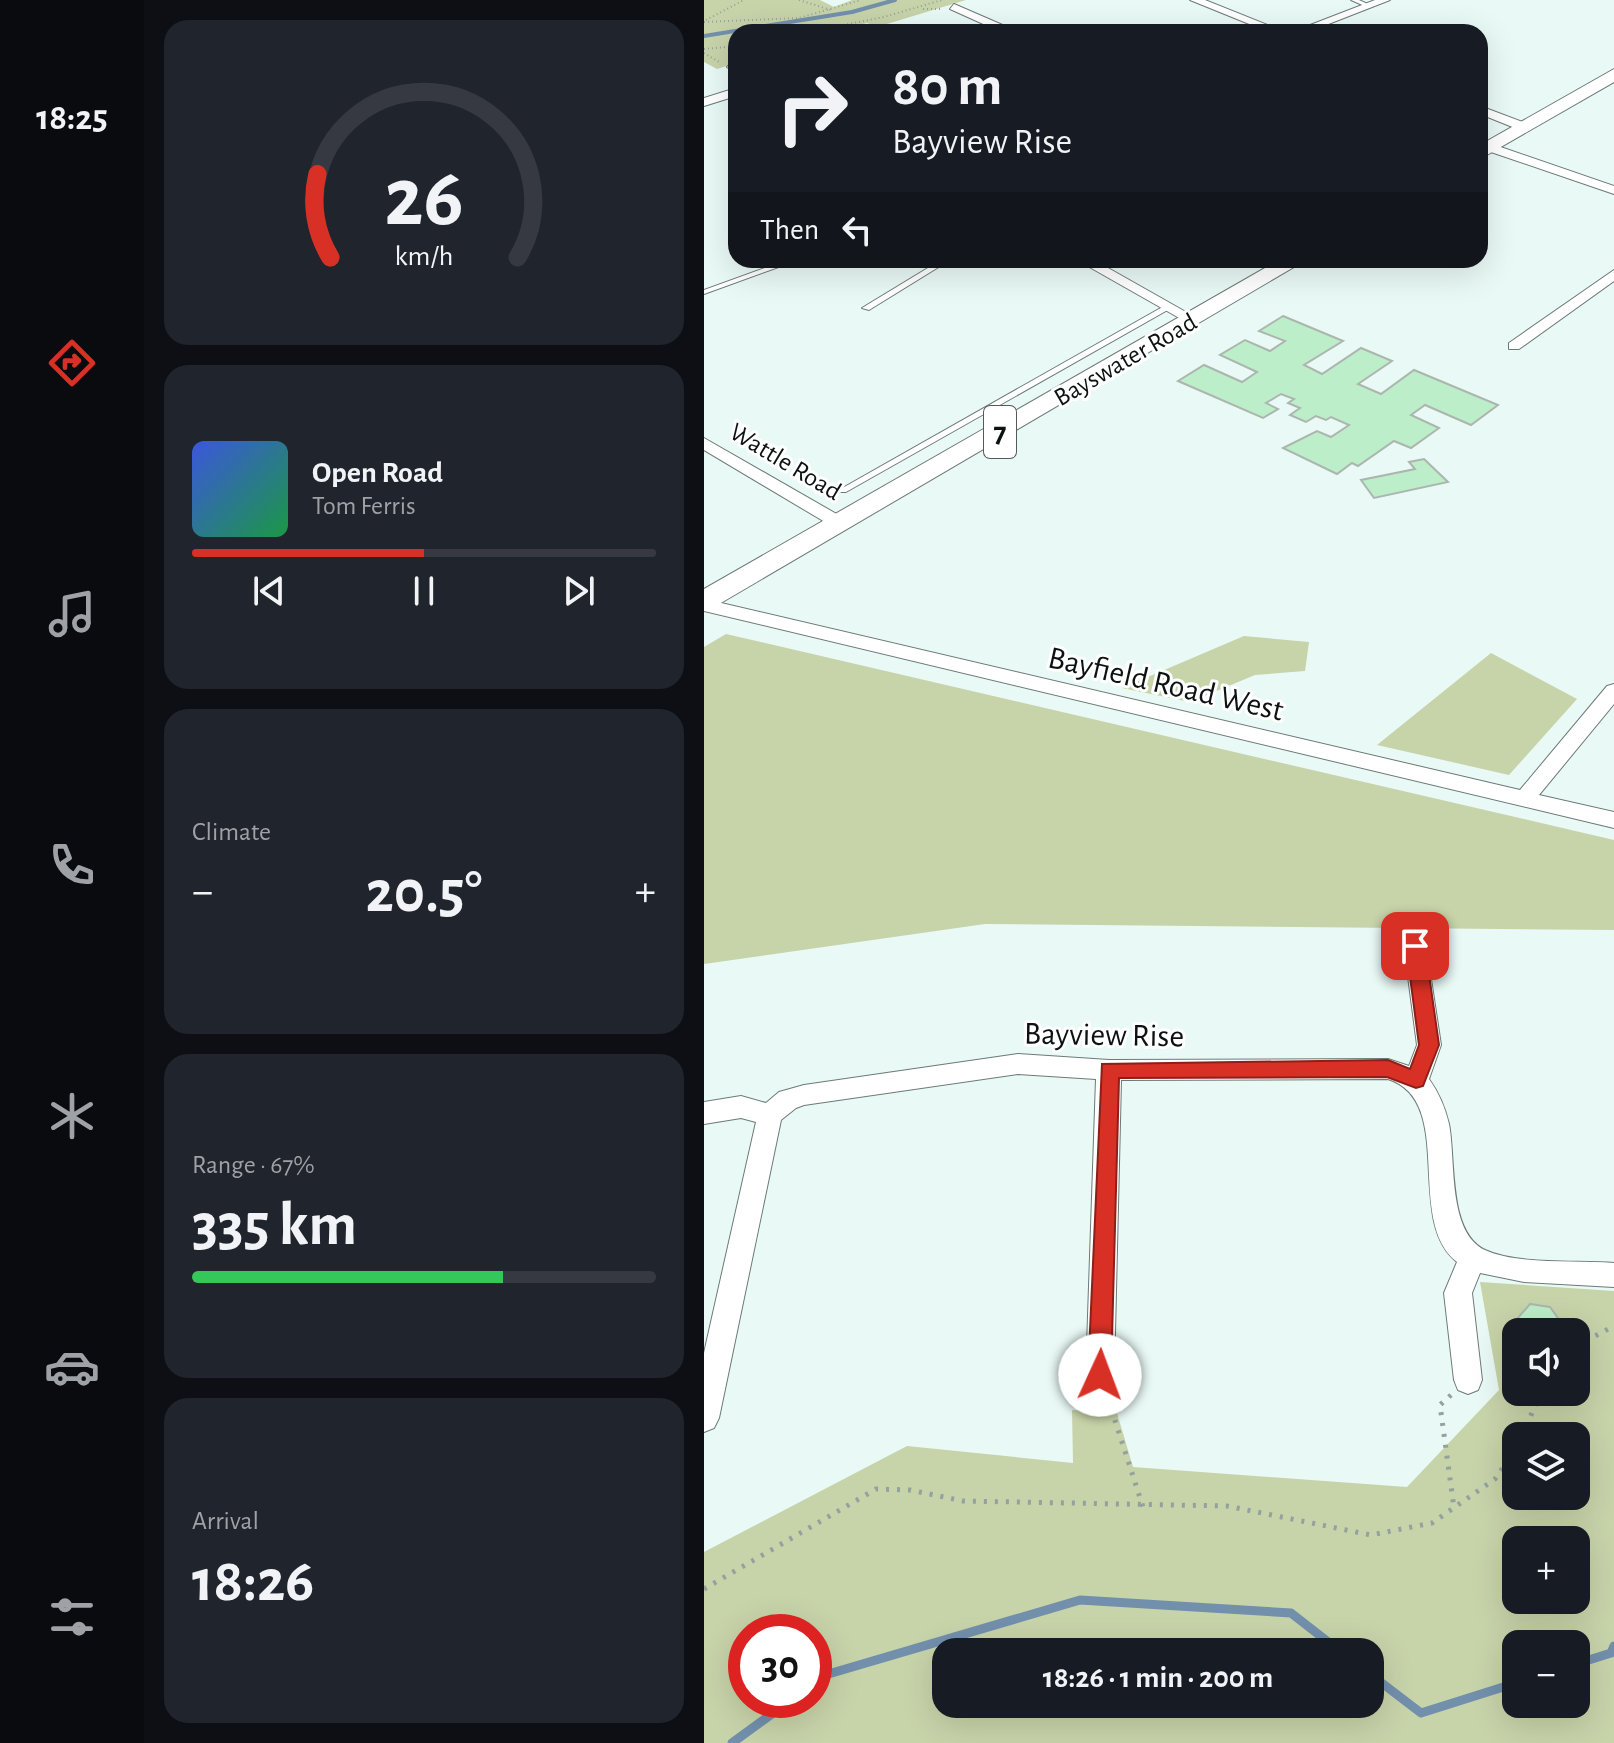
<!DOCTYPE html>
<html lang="en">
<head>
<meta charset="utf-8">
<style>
  body { margin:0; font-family:"Alegreya Sans",sans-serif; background:#20242c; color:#f1f3f6; height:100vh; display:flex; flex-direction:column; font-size:30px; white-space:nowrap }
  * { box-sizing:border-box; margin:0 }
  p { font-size:26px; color:#9ea1a6 }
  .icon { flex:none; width:44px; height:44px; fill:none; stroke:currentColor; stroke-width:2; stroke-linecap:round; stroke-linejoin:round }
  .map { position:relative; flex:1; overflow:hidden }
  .panel { display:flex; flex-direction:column; gap:20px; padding:20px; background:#0d0f14; width:560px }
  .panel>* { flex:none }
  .guide { position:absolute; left:24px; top:24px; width:760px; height:244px; border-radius:24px; box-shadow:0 8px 32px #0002; background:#171b24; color:#f1f3f6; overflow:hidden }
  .buttons { position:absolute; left:798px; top:1318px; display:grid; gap:16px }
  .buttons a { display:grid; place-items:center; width:88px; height:88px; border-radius:16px; background:#171b24; box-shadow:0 8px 32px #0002; font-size:40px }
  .speed { position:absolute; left:24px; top:1614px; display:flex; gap:16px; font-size:40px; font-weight:700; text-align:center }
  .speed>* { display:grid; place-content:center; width:104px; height:104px; border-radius:50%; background:#171b24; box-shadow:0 8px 32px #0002; line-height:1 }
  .speed .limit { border:12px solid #d22; background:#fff; color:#111 }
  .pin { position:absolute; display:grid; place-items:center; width:68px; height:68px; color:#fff; margin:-34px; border-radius:16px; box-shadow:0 4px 12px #0006 }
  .me { position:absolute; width:88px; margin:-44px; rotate:2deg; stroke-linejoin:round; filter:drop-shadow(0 0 6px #0008) }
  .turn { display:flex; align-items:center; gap:28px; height:168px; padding:0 32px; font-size:36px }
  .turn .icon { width:104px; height:104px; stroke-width:2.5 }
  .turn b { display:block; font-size:56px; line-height:68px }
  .then { display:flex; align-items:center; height:76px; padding:0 32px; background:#0003; gap:16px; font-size:30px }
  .big { font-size:60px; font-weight:600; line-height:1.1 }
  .panel .widget { flex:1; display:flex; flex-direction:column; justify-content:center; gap:12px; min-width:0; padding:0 28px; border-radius:24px; background:#20242c }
  .panel .dial { align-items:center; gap:0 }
  .dial svg { height:208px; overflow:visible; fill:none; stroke:#363941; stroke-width:7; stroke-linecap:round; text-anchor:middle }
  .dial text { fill:#f1f3f6; stroke:none }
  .song { display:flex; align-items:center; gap:24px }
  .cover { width:96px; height:96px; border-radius:12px; background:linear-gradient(135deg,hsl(230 70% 55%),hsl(140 70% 35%)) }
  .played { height:8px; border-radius:4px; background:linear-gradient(90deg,#d93025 50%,#363941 50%) }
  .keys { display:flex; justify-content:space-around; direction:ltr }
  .heat { display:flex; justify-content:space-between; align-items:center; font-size:44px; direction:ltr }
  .charge { height:12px; border-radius:6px; background:linear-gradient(90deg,#34c759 67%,#363941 0) }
  .trip { position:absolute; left:228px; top:1638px; width:452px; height:80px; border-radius:24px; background:#171b24; box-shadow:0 8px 32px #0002; font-weight:600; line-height:80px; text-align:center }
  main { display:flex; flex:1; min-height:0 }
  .dock { display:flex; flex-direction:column; width:144px; justify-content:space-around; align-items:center; background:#090b0e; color:#9ea1a6 }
  .dock .icon { width:56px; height:56px }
  .dock .current { color:#d93025 }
  .dock b { font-size:36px; color:#f1f3f6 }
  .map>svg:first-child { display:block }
</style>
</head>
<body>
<main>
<nav class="dock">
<b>18:25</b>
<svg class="icon current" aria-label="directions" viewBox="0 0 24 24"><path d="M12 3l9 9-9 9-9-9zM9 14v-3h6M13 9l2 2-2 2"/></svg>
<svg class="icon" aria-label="music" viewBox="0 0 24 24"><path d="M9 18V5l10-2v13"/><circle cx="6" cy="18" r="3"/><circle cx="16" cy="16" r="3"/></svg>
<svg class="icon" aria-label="phone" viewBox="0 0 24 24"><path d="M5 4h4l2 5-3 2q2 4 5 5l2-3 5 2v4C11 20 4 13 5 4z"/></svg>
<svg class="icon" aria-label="climate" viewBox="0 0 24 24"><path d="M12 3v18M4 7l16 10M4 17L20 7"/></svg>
<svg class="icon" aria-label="car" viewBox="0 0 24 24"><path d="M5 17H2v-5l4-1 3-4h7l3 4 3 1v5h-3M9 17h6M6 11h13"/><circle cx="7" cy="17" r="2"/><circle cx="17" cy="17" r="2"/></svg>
<svg class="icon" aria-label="filters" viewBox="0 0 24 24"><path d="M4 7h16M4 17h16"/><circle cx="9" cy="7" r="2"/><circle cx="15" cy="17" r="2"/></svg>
</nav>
<section class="panel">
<div class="widget dial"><svg viewBox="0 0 100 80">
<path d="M14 69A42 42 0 1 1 86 69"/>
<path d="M14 69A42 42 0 0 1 9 37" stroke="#d93025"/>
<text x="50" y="56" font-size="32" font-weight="700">26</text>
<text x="50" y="72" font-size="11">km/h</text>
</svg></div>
<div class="widget">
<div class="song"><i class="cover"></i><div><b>Open Road</b><p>Tom Ferris</p></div></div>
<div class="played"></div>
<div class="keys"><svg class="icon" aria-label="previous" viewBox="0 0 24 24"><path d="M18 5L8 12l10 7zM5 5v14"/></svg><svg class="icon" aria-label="pause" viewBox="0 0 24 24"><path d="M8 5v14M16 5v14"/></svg><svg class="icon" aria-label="next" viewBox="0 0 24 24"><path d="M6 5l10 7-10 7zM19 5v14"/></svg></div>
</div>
<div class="widget"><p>Climate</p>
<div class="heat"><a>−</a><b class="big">20.5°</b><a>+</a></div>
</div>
<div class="widget"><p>Range · 67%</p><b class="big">335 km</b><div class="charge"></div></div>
<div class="widget"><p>Arrival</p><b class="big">18:26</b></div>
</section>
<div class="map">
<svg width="910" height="1743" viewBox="0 0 910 1743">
  <rect width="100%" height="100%" fill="#e9f9f6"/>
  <!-- green -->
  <g fill="#c7d3a9" fill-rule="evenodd">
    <path d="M 0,0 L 116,0 L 130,7 L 148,0 L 262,0 L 173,27 L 163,23 L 133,32 L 32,32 L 32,63 L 13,69 L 0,62 Z"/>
    <path d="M 22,634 L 910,840 L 910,930 L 281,924 L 0,964 L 0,647 Z"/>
    <path d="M 540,636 L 605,642 L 601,671 L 551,675 L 486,702 L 418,688 Z"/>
    <path d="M 787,653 L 873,699 L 805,775 L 673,745 Z"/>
    <path d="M 776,1282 L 910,1291 L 910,1743 L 0,1743 L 0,1552 L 203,1446 L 369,1463 L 368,1410 L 413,1413 L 429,1467 L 703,1487 L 795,1390 ZM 812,1332 L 872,1332 L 872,1392 L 812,1392 ZM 812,1436 L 872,1436 L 872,1496 L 812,1496 ZM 812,1540 L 872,1540 L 872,1600 L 812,1600 ZM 42,1632 L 110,1632 L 110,1700 L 42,1700 ZM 812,1644 L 872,1644 L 872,1704 L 812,1704 ZM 242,1652 L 666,1652 L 666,1704 L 242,1704 Z"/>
  </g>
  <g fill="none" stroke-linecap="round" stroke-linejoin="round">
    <!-- stream-far1 -->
    <path stroke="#728fac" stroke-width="4" d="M 0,36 L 148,12 L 191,0"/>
    <!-- stream -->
    <g stroke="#728fac" stroke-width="9">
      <path d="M 872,1664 L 907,1653 L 910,1646"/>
      <path d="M 666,1674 L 717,1713 L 812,1683"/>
      <path d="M 110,1683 L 121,1675 L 376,1600 L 587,1613 L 637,1652"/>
      <path d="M 28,1743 L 87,1700"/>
    </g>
  </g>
  <!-- building -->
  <g fill="#bceec9" stroke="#acb6ae" stroke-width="2">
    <path d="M 579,316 L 639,341 L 600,365 L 618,374 L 657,348 L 688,361 L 654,384 L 677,394 L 710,370 L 794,405 L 767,425 L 721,405 L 707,415 L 735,428 L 707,448 L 690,441 L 654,466 L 648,463 L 633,474 L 579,448 L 613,431 L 627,437 L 645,425 L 627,417 L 622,420 L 612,416 L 602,422 L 586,415 L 596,408 L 584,403 L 590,399 L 577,394 L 562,403 L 574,409 L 559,418 L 474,381 L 500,365 L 538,382 L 553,372 L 516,355 L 541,340 L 566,351 L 581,341 L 555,331 Z"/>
    <path d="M 720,459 L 744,482 L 670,498 L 657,480 L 711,469 L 705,462 Z"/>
    <path d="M 826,1304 L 846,1307 L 861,1328 L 858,1332 L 812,1332 L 811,1360 L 800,1342 L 808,1331 L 806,1327 Z"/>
  </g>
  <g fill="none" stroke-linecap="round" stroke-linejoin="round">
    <defs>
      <g id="service">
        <path d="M 647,0 L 655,0 L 668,6 L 663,7 Z"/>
        <path d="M 83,260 L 94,260 L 0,294 L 0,290 Z"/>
        <path d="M 237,260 L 246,260 L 165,310 L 158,308 Z"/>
        <path d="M 462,305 L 469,307 L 142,492 L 136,492 L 135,490 Z"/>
      </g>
      <g id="minor">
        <path d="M 486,0 L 501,0 L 581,32 L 565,32 Z"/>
        <path d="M 671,0 L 686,0 L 604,32 L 588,32 Z"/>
        <path d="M 250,4 L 310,30 L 312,32 L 297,32 L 246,9 Z"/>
        <path d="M 32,64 L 32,73 L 23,67 L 25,65 Z"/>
        <path d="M 32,88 L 32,96 L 0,106 L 0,98 Z"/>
        <path d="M 776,106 L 824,124 L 826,127 L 816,130 L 776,114 Z"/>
        <path d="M 785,143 L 910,186 L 910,194 L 781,150 L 781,144 Z"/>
        <path d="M 373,260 L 390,260 L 496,320 L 484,323 Z"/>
        <path d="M 910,270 L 910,281 L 815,349 L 805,349 L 805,343 Z"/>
        <path d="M 0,438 L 143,520 L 146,524 L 137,529 L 131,528 L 0,450 Z"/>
        <path d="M 0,599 L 816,790 L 903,686 L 910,684 L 910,704 L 835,795 L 910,812 L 910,828 L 0,611 Z"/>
        <path d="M 711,937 L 719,940 L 722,946 L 737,1045 L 725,1079 C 735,1093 741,1107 745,1124 C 752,1159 743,1232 781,1250 C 813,1265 874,1260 910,1263 L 910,1287 L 820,1282 L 776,1273 L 768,1293 L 778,1380 L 774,1390 L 764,1394 L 754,1390 L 750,1380 L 740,1293 L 753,1262 C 700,1221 753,1101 684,1079 L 417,1080 L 410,1375 L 406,1385 L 396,1389 L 386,1385 L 382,1375 L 392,1079 L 314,1074 L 100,1105 L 92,1108 L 77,1120 L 15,1418 L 10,1428 L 0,1432 L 0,1353 L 52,1122 L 37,1118 L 0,1124 L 0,1102 L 37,1096 L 62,1103 L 75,1092 L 100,1085 L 314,1054 L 405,1060 L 684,1059 L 705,1066 L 713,1045 L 700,946 L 703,940 Z"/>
      </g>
      <g id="primary">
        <path d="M 910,69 L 910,82 L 776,159 L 776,145 Z"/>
        <path d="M 575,260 L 602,260 L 10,607 L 0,610 L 0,589 Z"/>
      </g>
    </defs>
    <!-- service casing -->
    <use href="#service" stroke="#6c7a77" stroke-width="2"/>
    <!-- minor casing -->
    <use href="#minor" stroke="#6c7a77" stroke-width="2"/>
    <!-- primary casing -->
    <use href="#primary" stroke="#6c7a77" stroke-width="2"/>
    <!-- path-far1 -->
    <g stroke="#95a19f" stroke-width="2" stroke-dasharray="1 3" stroke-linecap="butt">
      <path d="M 95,0 L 127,10"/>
      <path d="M 219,9 L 238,9"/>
      <path d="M 2,20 L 40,0"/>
      <path d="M 0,22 L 95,18 L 157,0"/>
      <path d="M 104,32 L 180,17 L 238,0"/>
      <path d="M 0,49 L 32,46"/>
      <path d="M 0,53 L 15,62"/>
    </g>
    <!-- path -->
    <g stroke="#95a19f" stroke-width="5" stroke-dasharray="3 8" stroke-linecap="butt">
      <path d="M 872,1346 L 910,1326"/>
      <path d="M 747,1395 L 736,1405 L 750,1508"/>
      <path d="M 404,1399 L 439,1507"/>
      <path d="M 818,1436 L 837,1392"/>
      <path d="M 0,1589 L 172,1489 L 206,1490 L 259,1501 L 523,1506 L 667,1535 L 728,1523 L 791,1479 L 812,1449"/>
    </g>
    <!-- service -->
    <use href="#service" fill="#fff" fill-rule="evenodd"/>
    <!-- minor -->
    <use href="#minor" fill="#fff" fill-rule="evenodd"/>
    <!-- primary -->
    <use href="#primary" fill="#fff" fill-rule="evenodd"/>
  </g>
  <!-- route -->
  <path fill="#d93025" stroke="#8d1f18" stroke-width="2" d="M 711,939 L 721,946 L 735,1045 L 719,1086 L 712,1088 L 683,1077 L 415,1078 L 407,1375 L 404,1383 L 396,1387 L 387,1383 L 384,1375 L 398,1064 L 684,1060 L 706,1069 L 715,1045 L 702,946 Z"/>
  <g text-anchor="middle" stroke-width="6" stroke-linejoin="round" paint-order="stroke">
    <!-- far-street labels -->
    <g font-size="26" fill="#0c1211" stroke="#fff">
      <text transform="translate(421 359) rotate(-30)" y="9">Bayswater Road</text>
      <text transform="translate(82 461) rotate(31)" y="9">Wattle Road</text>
    </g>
    <!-- shield labels -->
    <rect fill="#fff" stroke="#555958" stroke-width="2" x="280" y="406" width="32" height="52" rx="6"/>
    <g font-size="30" font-weight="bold" fill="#0c1211">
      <text x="296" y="442">7</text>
    </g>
    <!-- street labels -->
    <g font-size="32" fill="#0c1211" stroke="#fff">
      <text transform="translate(462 683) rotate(13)" y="11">Bayfield Road West</text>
      <text transform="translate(400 1034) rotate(1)" y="11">Bayview Rise</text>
    </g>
  </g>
</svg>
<div class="buttons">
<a><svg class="icon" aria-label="sound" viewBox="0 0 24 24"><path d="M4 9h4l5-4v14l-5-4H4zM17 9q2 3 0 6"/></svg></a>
<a><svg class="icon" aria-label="layers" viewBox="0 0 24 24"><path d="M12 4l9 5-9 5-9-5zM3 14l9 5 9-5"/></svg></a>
<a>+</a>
<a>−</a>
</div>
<div class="speed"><div class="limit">30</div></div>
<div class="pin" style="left:711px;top:946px;background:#d93025"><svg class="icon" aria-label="arrive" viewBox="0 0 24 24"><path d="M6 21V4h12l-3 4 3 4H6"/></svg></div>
<svg class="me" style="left:396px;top:1375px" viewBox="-20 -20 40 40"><circle r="19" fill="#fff"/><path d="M0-13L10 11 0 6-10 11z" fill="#d93025"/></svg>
<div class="trip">18:26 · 1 min · 200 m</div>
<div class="guide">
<div class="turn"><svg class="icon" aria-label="right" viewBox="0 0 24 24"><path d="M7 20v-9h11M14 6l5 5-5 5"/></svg><div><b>80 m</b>Bayview Rise</div></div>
<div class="then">Then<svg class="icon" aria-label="left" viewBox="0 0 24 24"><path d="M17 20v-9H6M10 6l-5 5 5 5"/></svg></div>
</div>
</div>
</main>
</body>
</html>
